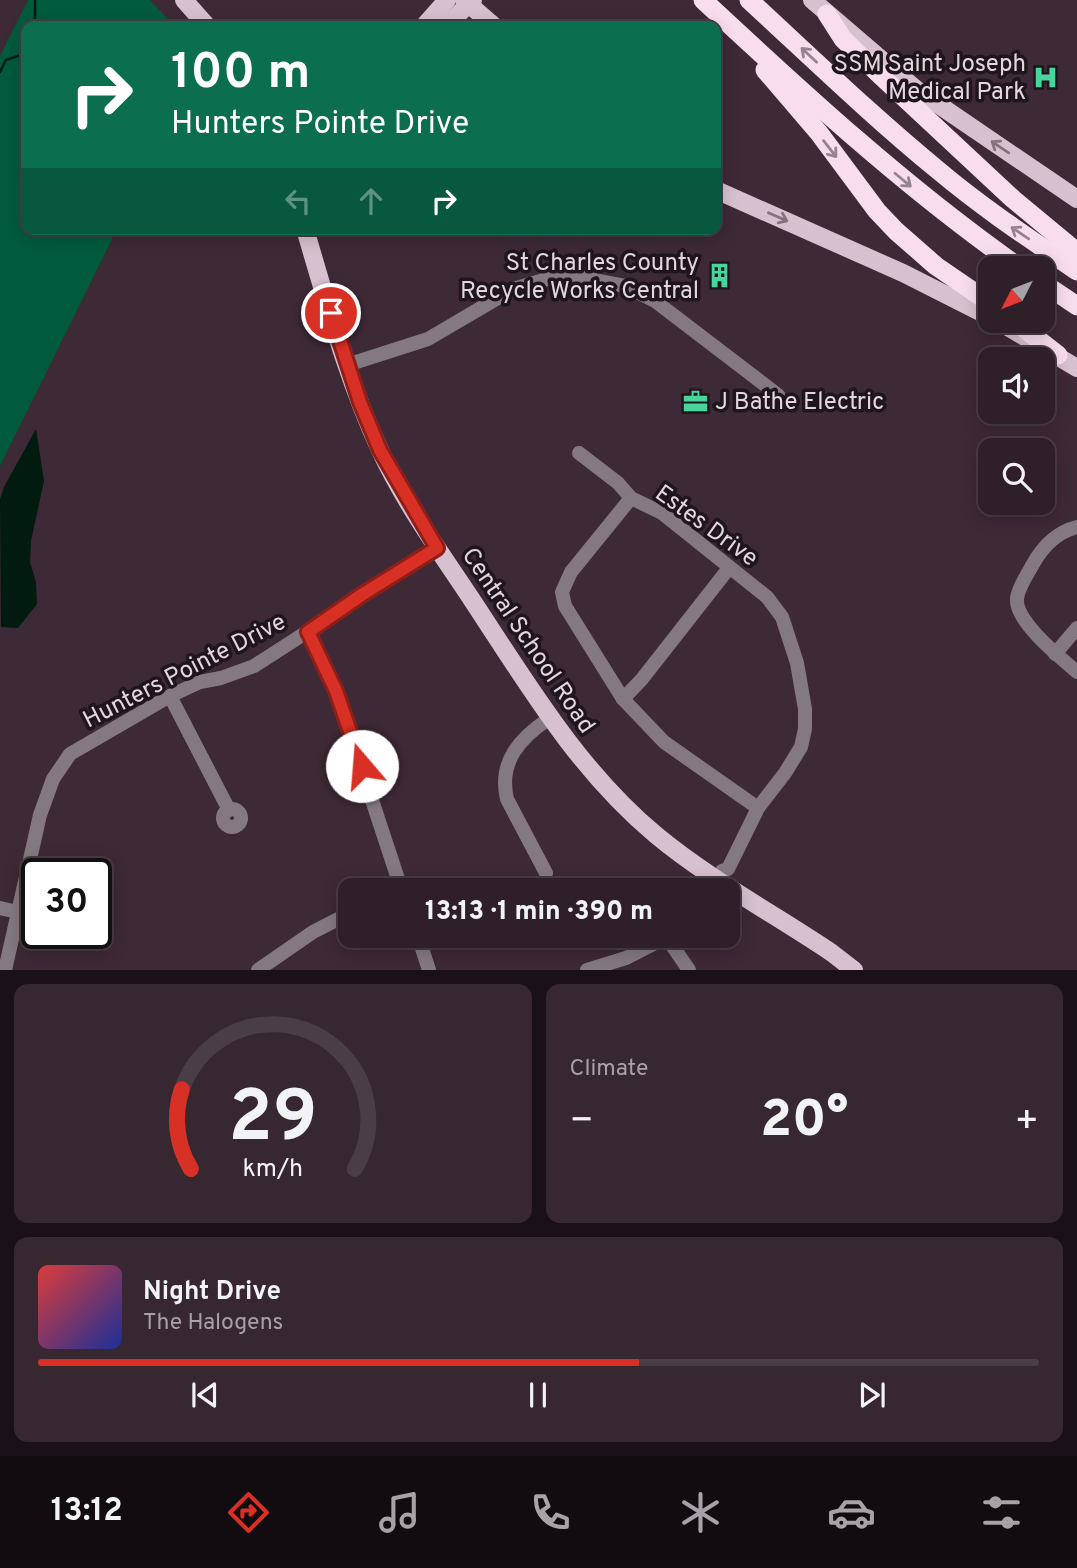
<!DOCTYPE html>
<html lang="en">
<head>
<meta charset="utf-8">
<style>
  body { margin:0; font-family:Overpass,sans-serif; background:#362731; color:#f1f3f6; height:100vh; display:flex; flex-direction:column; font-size:26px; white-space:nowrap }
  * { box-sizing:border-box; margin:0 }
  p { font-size:23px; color:#a7a2a8 }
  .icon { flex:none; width:38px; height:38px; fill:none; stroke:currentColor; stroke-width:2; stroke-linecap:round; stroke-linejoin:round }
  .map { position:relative; height:970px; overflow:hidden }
  .side { display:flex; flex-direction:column; gap:14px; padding:14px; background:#191117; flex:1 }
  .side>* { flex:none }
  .banner { position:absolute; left:21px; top:21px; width:700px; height:214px; border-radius:14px; box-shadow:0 4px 18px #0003,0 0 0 2px #493d46; background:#0b6e4f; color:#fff; overflow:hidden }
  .needle { width:46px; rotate:228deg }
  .fabs { position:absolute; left:978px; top:256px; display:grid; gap:14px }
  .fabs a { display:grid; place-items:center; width:77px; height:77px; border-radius:14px; background:#2e1f29; box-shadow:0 4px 18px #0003,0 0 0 2px #493d46; font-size:35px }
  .speed { position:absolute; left:21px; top:858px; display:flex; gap:14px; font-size:35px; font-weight:700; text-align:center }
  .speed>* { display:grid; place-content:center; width:91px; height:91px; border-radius:50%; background:#2e1f29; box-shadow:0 4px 18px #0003,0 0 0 2px #493d46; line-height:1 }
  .speed .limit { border:4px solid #111; border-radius:10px; background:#fff; color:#111 }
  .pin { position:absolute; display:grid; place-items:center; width:60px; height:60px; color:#fff; margin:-30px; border:4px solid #fff; border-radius:50%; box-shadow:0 2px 7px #0007 }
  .me { position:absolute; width:77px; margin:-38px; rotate:342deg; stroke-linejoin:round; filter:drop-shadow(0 0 5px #0008) }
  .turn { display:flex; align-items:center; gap:24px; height:147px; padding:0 35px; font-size:32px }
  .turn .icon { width:91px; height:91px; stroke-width:2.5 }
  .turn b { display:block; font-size:49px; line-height:60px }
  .lanes { display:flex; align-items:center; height:66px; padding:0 35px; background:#0003; justify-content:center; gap:35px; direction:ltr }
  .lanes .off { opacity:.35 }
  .big { font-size:52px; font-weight:800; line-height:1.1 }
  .side .card { flex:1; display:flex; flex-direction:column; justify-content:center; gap:10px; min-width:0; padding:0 24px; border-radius:14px; background:#362731 }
  .side .dial { align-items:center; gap:0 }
  .dial svg { height:182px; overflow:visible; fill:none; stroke:#493d46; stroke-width:7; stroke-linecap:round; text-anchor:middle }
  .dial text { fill:#f1f3f6; stroke:none }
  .song { display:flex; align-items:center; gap:21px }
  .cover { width:84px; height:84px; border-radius:10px; background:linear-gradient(135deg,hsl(0 70% 55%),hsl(230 70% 35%)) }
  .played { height:7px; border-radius:4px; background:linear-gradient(90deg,#d93025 60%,#493d46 60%) }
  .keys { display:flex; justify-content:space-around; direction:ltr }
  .heat { display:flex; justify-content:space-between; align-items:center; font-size:38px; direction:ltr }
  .side .tiles { flex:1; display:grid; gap:14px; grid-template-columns:1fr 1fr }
  .card:last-child { grid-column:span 2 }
  .trip { position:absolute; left:338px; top:878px; width:402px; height:70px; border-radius:14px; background:#2e1f29; box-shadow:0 4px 18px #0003,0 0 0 2px #493d46; font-weight:800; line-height:70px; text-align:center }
  .dock { display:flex; height:112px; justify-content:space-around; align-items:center; background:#120c10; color:#a7a2a8 }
  .dock .icon { width:49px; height:49px }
  .dock .active { color:#d93025 }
  .dock b { font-size:32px; color:#f1f3f6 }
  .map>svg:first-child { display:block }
</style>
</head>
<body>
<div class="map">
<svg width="1077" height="970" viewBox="0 0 1077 970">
  <rect width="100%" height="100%" fill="#3e2937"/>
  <!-- green -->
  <path fill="#005b3e" d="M 28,0 L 150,0 L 174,26 L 26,26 L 26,229 L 117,229 L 0,466 L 0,56 Z"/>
  <!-- water -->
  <path fill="#011b10" d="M 36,429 L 44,481 L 31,541 L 30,562 L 36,582 L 37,604 L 18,628 L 1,627 L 0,499 L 4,487 Z"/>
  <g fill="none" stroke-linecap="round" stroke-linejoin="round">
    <!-- stream -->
    <g stroke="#011b10" stroke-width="2.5">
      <path d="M 33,26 L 35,18 L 35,0"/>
      <path d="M 0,72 L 6,60 L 21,55 L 26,47"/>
    </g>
    <!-- minor -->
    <g stroke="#847980" stroke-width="14">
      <path d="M 347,365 L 428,339 L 513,289 L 547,279 L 583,278 L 625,286 L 655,301 L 778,395"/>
      <path d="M 579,453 L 618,483 L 631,498"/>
      <path d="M 1077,527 C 1057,532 1043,546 1033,564 C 1027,575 1019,586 1017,598 C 1014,621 1061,658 1077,672"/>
      <path d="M 308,632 L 336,691 L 402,891"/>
      <path d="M 1055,654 L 1077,628"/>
      <path d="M 170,696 L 229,810"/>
      <path d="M 623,699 L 642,679 L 729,568"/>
      <circle cx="232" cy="818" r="9"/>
      <path d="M 546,873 L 507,799 C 498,761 521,737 550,718"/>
      <path d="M 710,891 L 719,879 L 722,871 L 728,869 L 758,808 L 664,742 L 623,699 L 565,606 L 562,592 L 571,572 L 631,498 L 662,513 L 767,597 L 782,617 L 797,663 L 805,709 L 805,729 L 801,747 L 785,773 L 758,808"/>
      <path d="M 0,908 L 18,912"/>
      <path d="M 418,936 L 429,970"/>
      <path d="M 667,938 L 689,970"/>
      <path d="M 5,970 L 40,815 L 53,779 L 70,754 L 170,696 L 200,682 L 221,678 L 254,666 L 437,548"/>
      <path d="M 258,970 L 313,932 L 350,913"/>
      <path d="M 587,970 L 626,958 L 669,936"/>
    </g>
    <!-- major -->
    <g stroke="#d7c0cf" stroke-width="18">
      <path d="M 184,0 L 207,26"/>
      <path d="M 464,0 L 494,26"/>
      <path d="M 812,0 L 917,90 L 1077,199"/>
      <path d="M 424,26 L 447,0"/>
      <path d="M 446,26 L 473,0"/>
      <path d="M 716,190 L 903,273 L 990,317"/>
      <path d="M 305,229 C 327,303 347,379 380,450 C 405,504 441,553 474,603 C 528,685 579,771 656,835 C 709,879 774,914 832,953 L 854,970"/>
      <path d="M 996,320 L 1077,368"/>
    </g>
    <!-- highway -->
    <g stroke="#f8ddee" stroke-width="19">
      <path d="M 703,0 C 804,94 906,188 1020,268"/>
      <path d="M 749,0 C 812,58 873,117 939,171 C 983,208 1030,239 1077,271"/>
      <path d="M 827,14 L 843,39 L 881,76 L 1013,199 L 1077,252"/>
      <path d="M 765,70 L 819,133 L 877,211 L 896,231 L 936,266 L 990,303"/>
      <path d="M 1043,283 L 1077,306"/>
      <path d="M 1013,320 L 1058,355"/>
    </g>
  </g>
  <!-- one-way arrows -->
  <defs><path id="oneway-shaft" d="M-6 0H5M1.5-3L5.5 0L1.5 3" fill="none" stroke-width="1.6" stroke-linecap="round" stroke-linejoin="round" transform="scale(1.75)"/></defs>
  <g stroke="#968390">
    <use href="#oneway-shaft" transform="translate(809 55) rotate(-137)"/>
    <use href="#oneway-shaft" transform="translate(830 149) rotate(52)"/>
    <use href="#oneway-shaft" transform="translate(903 180) rotate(40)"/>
    <use href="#oneway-shaft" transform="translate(1020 233) rotate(-146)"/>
  </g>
  <g stroke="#84737e">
    <use href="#oneway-shaft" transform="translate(1000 147) rotate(-146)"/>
    <use href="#oneway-shaft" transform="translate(778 217) rotate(24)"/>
  </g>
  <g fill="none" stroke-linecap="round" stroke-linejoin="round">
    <defs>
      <path id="route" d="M 331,313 L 360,402 L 380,450 L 437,548 L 363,594 L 308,632 L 336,691 L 362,766"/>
    </defs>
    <!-- route casing -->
    <use href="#route" stroke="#8d1f18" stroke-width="18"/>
    <!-- route -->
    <use href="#route" stroke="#d93025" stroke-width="12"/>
  </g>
  <!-- icons -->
  <defs>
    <symbol id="hospital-bare" viewBox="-9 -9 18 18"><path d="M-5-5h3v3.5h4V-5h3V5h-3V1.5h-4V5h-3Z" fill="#48d49d" stroke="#1f151c" stroke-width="2.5" paint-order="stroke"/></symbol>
    <symbol id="building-bare" viewBox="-9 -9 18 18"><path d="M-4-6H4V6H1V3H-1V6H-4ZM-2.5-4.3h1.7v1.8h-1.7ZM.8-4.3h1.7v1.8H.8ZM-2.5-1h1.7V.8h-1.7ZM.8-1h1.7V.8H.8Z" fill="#48d49d" stroke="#1f151c" stroke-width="2.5" paint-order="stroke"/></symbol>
    <symbol id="office-bare" viewBox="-9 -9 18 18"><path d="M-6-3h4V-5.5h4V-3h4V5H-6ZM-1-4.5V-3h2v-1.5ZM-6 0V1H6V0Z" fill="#48d49d" stroke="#1f151c" stroke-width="2.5" paint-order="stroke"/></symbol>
  </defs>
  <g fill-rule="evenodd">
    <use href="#hospital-bare" x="1028" y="60" width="35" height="35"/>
    <use href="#building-bare" x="702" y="258" width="35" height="35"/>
    <use href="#office-bare" x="678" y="384" width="35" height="35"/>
  </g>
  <g text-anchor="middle" stroke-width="7" stroke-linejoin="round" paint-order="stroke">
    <!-- poi labels -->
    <g font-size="24" fill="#e4d6df" stroke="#1f151c" text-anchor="end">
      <text x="1026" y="71">SSM Saint Joseph<tspan x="1026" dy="28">Medical Park</tspan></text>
      <text x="699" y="270">St Charles County<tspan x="699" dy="28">Recycle Works Central</tspan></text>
      <text x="715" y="409" text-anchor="start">J Bathe Electric</text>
    </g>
    <!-- street labels -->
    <g font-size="24" fill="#e4d6df" stroke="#1f151c">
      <text transform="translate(707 525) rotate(36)" y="8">Estes Drive</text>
      <text transform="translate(529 640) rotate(56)" y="8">Central School Road</text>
      <text transform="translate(184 670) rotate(-27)" y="8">Hunters Pointe Drive</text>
    </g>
  </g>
</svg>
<div class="fabs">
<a><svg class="needle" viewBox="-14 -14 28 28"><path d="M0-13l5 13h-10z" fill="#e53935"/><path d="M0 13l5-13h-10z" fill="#a7a2a8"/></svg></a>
<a><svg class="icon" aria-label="sound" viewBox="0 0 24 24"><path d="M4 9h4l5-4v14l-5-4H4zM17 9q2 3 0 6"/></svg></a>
<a><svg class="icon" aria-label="search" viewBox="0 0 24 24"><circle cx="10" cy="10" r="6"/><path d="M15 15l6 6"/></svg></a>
</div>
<div class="speed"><div class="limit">30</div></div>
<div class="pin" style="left:331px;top:313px;background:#d93025"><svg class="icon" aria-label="arrive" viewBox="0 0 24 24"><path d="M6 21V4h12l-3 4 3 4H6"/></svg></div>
<svg class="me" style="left:362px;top:766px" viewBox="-20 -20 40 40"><circle r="19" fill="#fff"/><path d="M0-13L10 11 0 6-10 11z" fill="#d93025"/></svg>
<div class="trip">13:13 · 1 min · 390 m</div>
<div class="banner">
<div class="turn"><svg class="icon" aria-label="right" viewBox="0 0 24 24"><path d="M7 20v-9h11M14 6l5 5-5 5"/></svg><div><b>100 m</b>Hunters Pointe Drive</div></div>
<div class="lanes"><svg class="icon off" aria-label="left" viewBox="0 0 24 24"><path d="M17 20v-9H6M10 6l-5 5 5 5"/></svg><svg class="icon off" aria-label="ahead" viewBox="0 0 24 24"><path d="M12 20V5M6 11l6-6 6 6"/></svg><svg class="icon" aria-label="right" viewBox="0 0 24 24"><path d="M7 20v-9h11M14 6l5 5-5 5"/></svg></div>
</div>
</div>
<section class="side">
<div class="tiles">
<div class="card dial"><svg viewBox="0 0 100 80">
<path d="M14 69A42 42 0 1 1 86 69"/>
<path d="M14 69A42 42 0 0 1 10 34" stroke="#d93025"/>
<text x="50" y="56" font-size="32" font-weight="700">29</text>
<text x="50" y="72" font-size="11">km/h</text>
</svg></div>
<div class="card"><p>Climate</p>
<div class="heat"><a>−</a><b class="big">20°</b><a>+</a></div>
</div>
<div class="card">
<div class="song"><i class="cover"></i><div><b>Night Drive</b><p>The Halogens</p></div></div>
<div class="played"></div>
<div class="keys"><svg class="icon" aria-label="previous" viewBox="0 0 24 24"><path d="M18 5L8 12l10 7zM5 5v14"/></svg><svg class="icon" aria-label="pause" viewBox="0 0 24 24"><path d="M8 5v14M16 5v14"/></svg><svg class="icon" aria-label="next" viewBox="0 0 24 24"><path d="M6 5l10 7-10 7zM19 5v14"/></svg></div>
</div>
</div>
</section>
<nav class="dock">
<b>13:12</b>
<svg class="icon active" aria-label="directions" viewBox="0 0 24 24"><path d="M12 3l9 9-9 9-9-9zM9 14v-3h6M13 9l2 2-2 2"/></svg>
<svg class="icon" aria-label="music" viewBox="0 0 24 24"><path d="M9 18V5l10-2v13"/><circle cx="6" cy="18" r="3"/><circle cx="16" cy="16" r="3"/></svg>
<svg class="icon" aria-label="phone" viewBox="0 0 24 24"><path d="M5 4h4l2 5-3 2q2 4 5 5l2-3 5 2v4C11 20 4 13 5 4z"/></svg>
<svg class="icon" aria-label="climate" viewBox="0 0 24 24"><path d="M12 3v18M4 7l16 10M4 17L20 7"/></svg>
<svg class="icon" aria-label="car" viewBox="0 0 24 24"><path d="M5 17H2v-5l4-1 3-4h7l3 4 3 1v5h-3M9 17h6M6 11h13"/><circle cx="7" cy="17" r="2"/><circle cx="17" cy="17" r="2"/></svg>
<svg class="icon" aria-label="filters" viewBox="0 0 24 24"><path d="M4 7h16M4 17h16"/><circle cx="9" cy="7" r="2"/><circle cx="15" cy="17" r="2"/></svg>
</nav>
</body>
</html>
